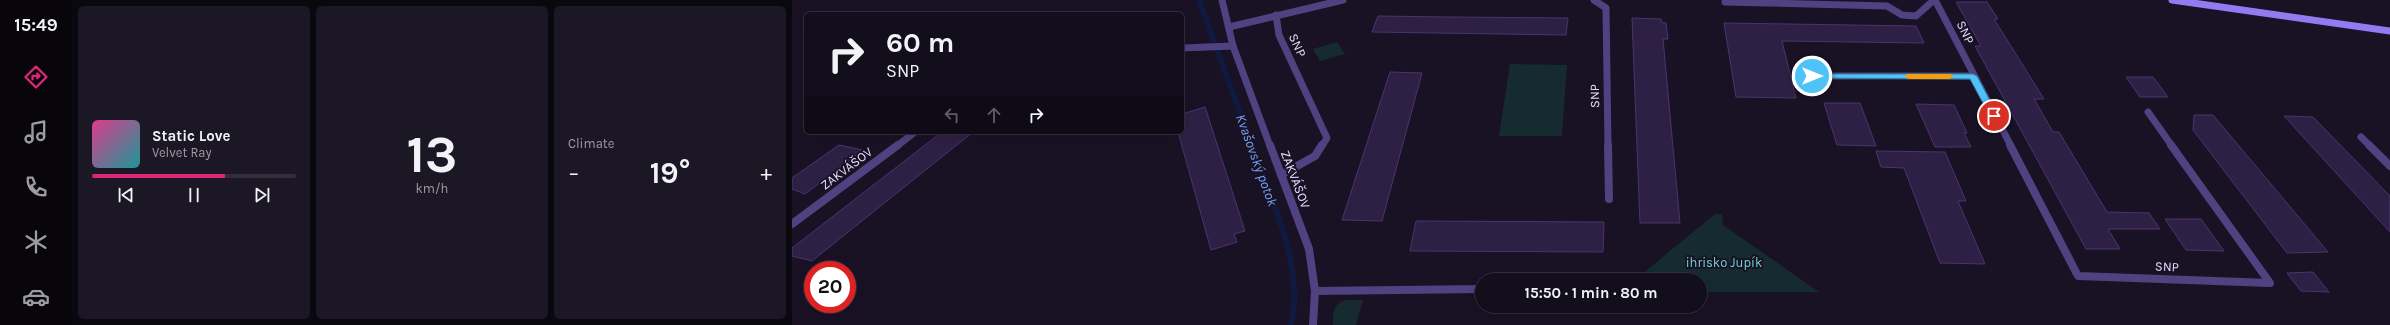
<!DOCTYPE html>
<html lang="en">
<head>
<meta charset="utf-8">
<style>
  body { margin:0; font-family:Karla,sans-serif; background:#1c1725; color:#f1f3f6; height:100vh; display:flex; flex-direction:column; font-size:15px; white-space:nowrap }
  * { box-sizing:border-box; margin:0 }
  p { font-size:13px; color:#9d9ca3 }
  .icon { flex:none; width:22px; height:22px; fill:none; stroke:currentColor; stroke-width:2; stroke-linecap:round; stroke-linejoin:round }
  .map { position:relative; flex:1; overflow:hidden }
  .details { display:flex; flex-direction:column; gap:6px; padding:6px; background:#0a080f; width:720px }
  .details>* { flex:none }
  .banner { position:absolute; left:12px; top:12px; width:380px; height:122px; border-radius:6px; box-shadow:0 4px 16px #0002,0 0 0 1px #322e3b; background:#130e1c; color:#f1f3f6; overflow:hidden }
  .speed { position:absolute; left:12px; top:261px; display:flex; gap:8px; font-size:20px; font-weight:700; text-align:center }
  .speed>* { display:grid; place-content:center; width:52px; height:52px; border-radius:50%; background:#130e1c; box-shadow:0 4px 16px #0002,0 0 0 1px #322e3b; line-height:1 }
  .speed .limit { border:6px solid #d22; background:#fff; color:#111 }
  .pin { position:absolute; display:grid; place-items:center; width:34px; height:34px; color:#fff; margin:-17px; border:2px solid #fff; border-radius:50%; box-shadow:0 1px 4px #0007 }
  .me { position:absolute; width:44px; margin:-22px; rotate:90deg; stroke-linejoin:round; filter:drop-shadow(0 0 3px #0008) }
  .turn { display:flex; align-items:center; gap:14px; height:84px; padding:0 16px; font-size:18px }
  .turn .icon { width:52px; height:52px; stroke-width:2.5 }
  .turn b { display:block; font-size:28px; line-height:34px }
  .lanes { display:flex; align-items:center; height:38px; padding:0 16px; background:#0003; justify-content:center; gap:20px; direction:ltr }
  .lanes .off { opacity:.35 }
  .big { font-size:30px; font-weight:700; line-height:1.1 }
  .details .card { flex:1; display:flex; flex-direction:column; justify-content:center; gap:6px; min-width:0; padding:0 14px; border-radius:6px; background:#1c1725 }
  .details .dial { align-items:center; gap:0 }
  .dial b { font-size:52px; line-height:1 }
  .song { display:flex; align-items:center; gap:12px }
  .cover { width:48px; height:48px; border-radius:6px; background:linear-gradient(135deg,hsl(330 70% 55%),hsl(180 70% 35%)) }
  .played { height:4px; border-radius:2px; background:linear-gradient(90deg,#db2777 65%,#322e3b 65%) }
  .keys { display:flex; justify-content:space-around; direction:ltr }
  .heat { display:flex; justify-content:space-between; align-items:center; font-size:22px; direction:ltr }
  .details .tiles { flex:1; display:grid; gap:6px; grid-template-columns:repeat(3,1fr) }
  .trip { position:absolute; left:683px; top:273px; width:232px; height:40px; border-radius:20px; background:#130e1c; box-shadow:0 4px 16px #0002,0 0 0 1px #322e3b; font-weight:700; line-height:40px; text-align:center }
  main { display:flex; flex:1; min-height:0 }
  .tab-bar { display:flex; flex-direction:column; width:72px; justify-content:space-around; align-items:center; background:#08060b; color:#9d9ca3 }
  .tab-bar .icon { width:28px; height:28px }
  .tab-bar .on { color:#db2777 }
  .tab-bar b { font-size:18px; color:#f1f3f6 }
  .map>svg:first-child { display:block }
</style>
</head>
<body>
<main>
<nav class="tab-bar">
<b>15:49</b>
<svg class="icon on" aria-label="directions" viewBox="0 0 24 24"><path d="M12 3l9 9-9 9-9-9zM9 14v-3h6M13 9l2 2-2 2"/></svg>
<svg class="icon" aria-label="music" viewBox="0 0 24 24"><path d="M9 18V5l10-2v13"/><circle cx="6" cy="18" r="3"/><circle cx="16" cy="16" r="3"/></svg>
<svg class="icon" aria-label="phone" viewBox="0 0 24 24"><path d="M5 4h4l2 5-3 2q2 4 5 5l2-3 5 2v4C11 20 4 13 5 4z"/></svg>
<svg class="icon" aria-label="climate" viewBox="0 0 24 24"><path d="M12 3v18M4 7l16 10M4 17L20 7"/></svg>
<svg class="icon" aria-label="car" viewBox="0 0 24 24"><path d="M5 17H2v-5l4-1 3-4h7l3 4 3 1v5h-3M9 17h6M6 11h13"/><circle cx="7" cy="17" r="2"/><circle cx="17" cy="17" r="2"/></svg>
</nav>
<section class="details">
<div class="tiles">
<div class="card">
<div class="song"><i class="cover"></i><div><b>Static Love</b><p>Velvet Ray</p></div></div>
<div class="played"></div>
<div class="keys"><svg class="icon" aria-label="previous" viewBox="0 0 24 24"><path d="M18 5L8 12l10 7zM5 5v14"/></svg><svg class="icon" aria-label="pause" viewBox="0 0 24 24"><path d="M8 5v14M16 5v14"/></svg><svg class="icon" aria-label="next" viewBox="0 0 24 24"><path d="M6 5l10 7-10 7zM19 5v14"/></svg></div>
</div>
<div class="card dial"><b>13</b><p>km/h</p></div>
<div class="card"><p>Climate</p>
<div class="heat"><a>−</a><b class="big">19°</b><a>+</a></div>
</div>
</div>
</section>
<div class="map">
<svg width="1598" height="325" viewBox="0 0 1598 325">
  <rect width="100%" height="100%" fill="#191225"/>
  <!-- green -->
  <g fill="#152b2f">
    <path d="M 545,42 L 553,54 L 528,61 L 521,49 Z"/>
    <path d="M 718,64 L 775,65 L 770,136 L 707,136 Z"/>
    <path d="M 923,214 L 930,214 L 931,225 L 1027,292 L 908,292 L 908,280 L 850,280 L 850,274 Z"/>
    <path d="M 554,300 L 571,300 L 564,325 L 541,325 C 541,313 541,303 554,300 Z"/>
  </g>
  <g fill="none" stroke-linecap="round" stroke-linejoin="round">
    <!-- stream-far1 -->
    <path stroke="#101940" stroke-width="5.5" d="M 407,0 L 460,146"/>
    <!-- stream -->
    <path stroke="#101940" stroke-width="6" d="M 459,145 C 479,199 513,267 499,325"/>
  </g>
  <!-- building -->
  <g fill="#2e2044" stroke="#4a346e">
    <path d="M 1164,2 L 1195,2 L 1206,19 L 1202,19 L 1252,99 L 1242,99 L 1261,132 L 1267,132 L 1315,212 L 1357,213 L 1368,229 L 1316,229 L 1328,249 L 1294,249 L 1183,46 L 1189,46 Z"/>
    <path d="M 586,16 L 657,17 L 776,18 L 774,35 L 580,32 Z"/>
    <path d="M 840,18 L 869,19 L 870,23 L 874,23 L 876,39 L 871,39 L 888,223 L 848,223 Z"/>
    <path d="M 932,23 L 1124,26 L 1132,43 L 990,41 L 1004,98 L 944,97 Z"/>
    <path d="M 598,72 L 630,73 L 590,221 L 550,220 Z"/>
    <path d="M 1334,77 L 1361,77 L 1376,97 L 1348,97 Z"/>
    <path d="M 1032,103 L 1068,103 L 1084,146 L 1045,145 Z"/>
    <path d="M 1124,104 L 1162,105 L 1175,133 L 1172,133 L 1179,147 L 1143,147 Z"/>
    <path d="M 413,107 L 453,231 L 442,234 L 445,242 L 419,250 L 386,132 L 390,132 L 390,114 Z"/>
    <path d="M 1402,115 L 1421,115 L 1536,252 L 1495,253 L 1401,130 Z"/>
    <path d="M 1492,116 L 1521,117 L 1598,196 L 1598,232 Z"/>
    <path d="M 150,132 L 181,132 L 20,261 L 0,256 L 0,248 Z"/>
    <path d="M 47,145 L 71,150 L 13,194 L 0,189 L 0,178 Z"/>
    <path d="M 1084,151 L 1153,152 L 1174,201 L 1166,201 L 1193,264 L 1148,263 L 1112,168 L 1089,167 Z"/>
    <path d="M 1373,219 L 1409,219 L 1432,251 L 1394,250 Z"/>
    <path d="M 624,221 L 812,222 L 811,252 L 618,251 Z"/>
    <path d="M 1521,272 L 1537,292 L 1509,291 L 1495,273 Z"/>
  </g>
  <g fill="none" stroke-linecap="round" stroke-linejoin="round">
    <!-- lane-far1 -->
    <g stroke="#4f4280" stroke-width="7">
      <path d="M 484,15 L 487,35 L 535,138 L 530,146"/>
      <path d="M 1020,76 L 1181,76"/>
    </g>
    <!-- lane -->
    <path stroke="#4f4280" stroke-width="8" d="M 489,175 L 523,156 L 530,145"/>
    <!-- street-far1 -->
    <g stroke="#4f4280" stroke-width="7">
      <path d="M 430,0 L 441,46 L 478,146"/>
      <path d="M 802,0 L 814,8 L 816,146"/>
      <path d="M 1143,0 L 1219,146"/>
      <path d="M 933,2 L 1095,6 L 1110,15 L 1124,16 L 1142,0"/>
      <path d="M 437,27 L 551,0"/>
      <path d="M 390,48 L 441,46"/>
      <path d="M 1356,112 L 1380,146"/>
      <path d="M 1569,137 L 1578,146"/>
      <path d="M 105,146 L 123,132"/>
    </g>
    <!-- street -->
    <g stroke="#4f4280" stroke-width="8">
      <path d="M 478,145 L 517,249 L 523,291 L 521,325"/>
      <path d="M 816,145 L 817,199"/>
      <path d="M 1218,145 L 1286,276 L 1478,283 L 1379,145"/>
      <path d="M 1577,145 L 1598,166"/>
      <path d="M 0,224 L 106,145"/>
      <path d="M 523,291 L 690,289"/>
    </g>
    <!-- secondary -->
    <path stroke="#927bf1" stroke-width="7" d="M 1380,0 L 1598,31"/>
  </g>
  <!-- route -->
  <path fill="#4fc3f7" stroke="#337fa1" d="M 1017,74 L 1181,74 L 1185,76 L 1206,116 L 1199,118 L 1178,79 L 1020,78 L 1017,78 Z"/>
  <!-- slow -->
  <path fill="#f59e0b" d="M 1114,74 L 1158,74 L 1162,76 L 1158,79 L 1117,79 L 1114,78 Z"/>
  <g text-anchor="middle" stroke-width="4" stroke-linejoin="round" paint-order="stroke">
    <!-- street labels -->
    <g font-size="13" fill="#e4dafb" stroke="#191225">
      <text transform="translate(1174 32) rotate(64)" y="5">SNP</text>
      <text transform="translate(506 45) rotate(66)" y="5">SNP</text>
      <text transform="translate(802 96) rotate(-91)" y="5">SNP</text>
      <text transform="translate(54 168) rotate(-37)" y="5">ZAKVÁŠOV</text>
      <text transform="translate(504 179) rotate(69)" y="5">ZAKVÁŠOV</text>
      <text transform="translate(1375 266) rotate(2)" y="5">SNP</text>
    </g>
    <!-- park labels -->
    <g font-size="13" fill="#6dd5cd" stroke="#191225">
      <text x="932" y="267">ihrisko Jupík</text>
    </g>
    <!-- water labels -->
    <g font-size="14" font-style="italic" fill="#73a1f1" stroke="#191225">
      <text transform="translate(465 160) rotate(70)" y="5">Kvašovský potok</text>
    </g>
  </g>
</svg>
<div class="speed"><div class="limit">20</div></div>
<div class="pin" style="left:1202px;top:116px;background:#d93025"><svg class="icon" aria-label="arrive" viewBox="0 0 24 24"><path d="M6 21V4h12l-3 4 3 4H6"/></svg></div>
<svg class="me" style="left:1020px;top:76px" viewBox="-20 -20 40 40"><circle r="17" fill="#4fc3f7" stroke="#fff" stroke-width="3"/><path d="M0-11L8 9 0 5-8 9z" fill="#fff"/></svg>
<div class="trip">15:50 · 1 min · 80 m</div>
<div class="banner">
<div class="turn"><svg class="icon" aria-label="right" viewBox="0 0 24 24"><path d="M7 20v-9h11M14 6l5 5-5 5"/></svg><div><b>60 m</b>SNP</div></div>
<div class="lanes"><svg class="icon off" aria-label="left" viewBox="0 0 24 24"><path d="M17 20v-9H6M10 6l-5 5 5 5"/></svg><svg class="icon off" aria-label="ahead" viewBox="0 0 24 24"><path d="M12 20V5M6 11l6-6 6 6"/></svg><svg class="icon" aria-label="right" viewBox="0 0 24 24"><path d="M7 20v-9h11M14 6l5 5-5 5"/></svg></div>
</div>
</div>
</main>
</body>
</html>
